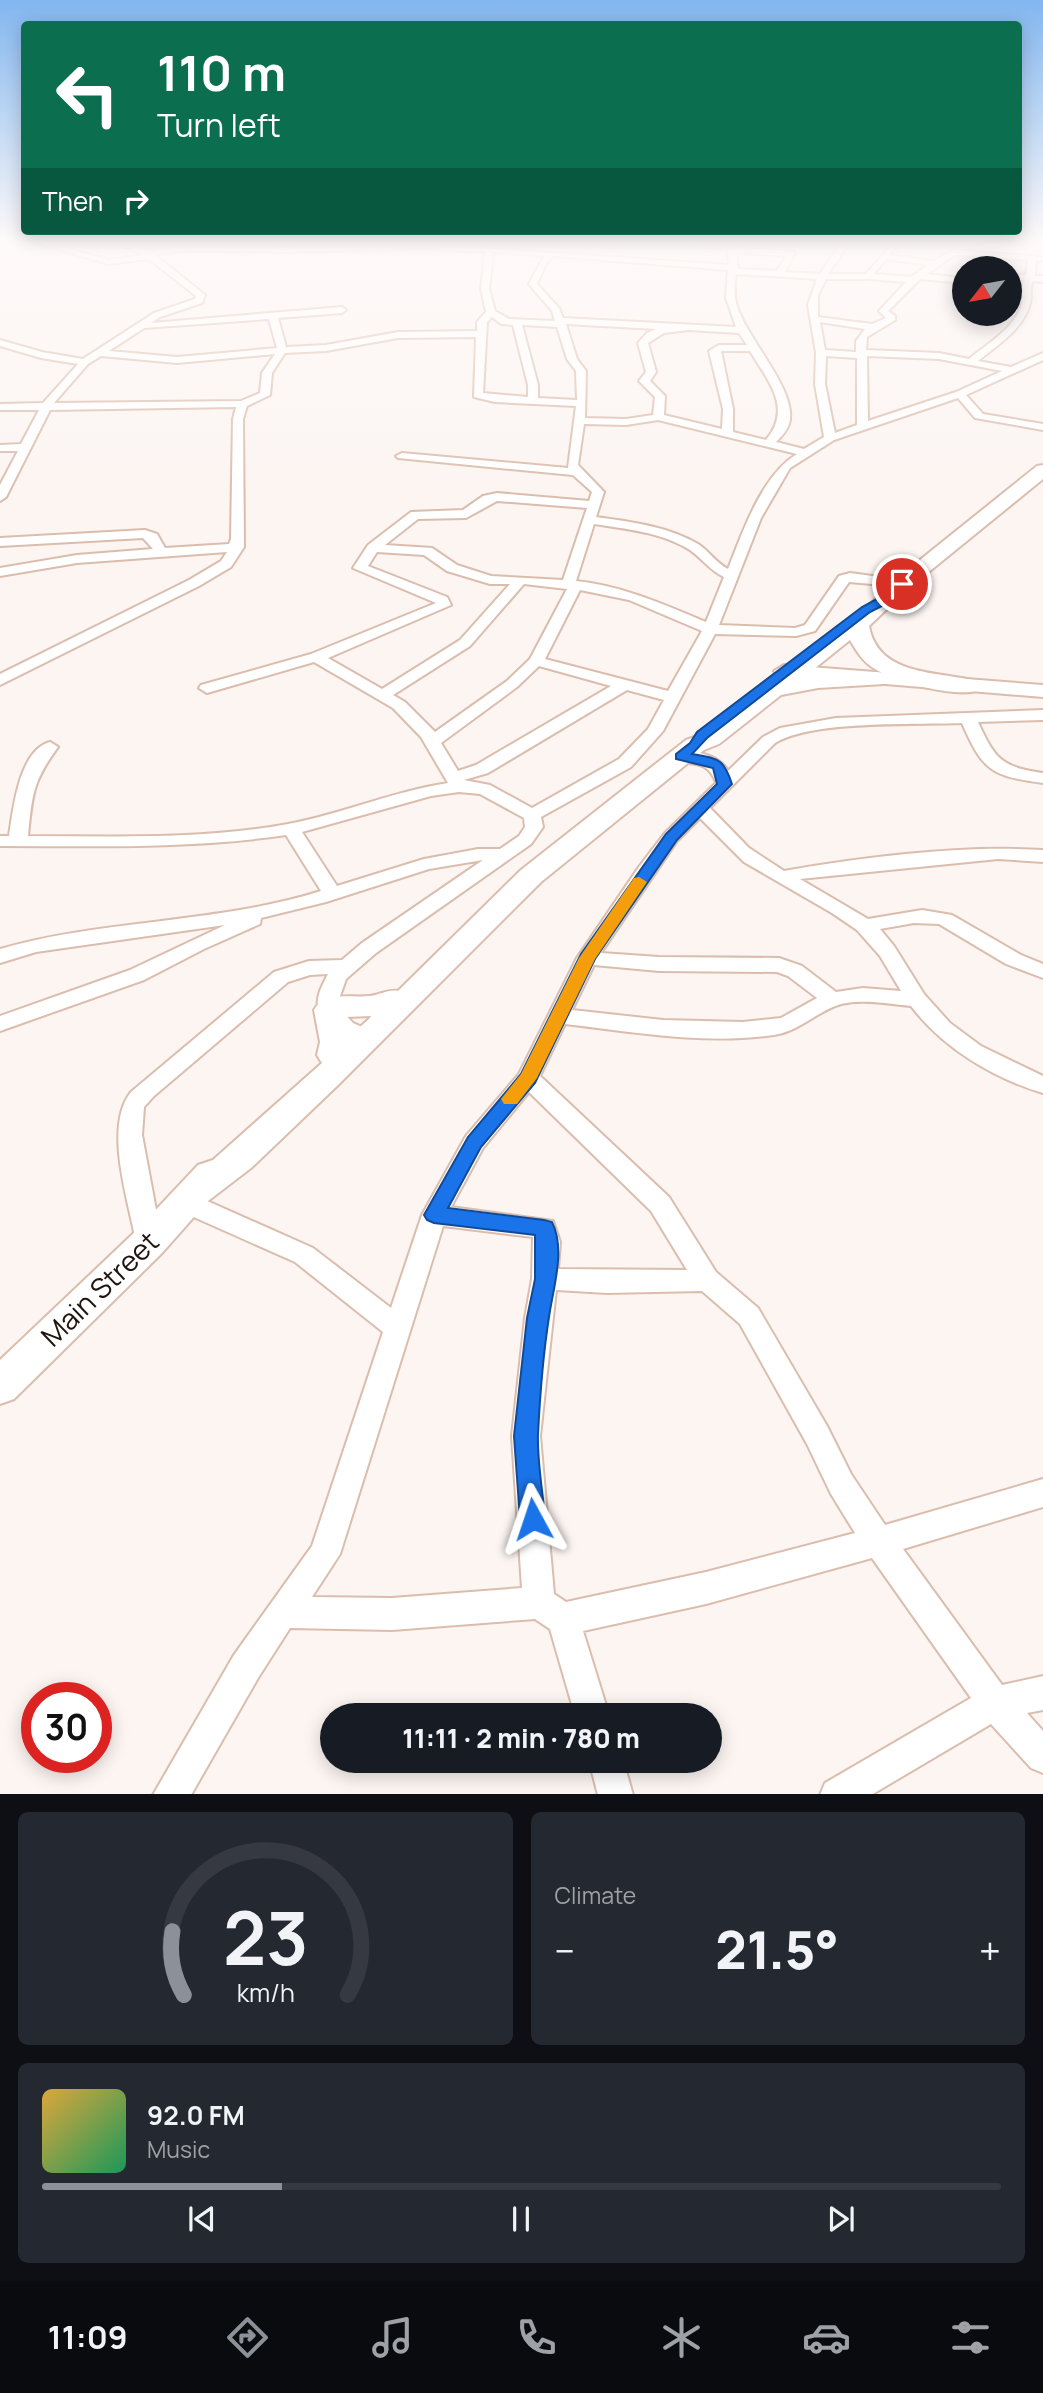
<!DOCTYPE html>
<html lang="en">
<head>
<meta charset="utf-8">
<style>
  body { margin:0; font-family:Manrope,sans-serif; background:#242831; color:#f1f3f6; height:100vh; display:flex; flex-direction:column; font-size:26px; white-space:nowrap }
  * { box-sizing:border-box; margin:0 }
  p { font-size:23px; color:#9ea1a6 }
  .icon { flex:none; width:38px; height:38px; fill:none; stroke:currentColor; stroke-width:2; stroke-linecap:round; stroke-linejoin:round }
  .map { position:relative; height:1794px; overflow:hidden }
  .side { display:flex; flex-direction:column; gap:18px; padding:18px; background:#0d0f14; flex:1 }
  .side>* { flex:none }
  .banner { position:absolute; left:21px; top:21px; width:1001px; height:214px; border-radius:7px; box-shadow:0 4px 18px #0003; background:#0b6e4f; color:#fff; overflow:hidden }
  .needle { width:46px; rotate:239deg }
  .tools { position:absolute; left:952px; top:256px; display:grid; gap:14px }
  .tools a { display:grid; place-items:center; width:70px; height:70px; border-radius:50%; background:#171b24; box-shadow:0 4px 18px #0003; font-size:35px }
  .speed { position:absolute; left:21px; top:1682px; display:flex; gap:14px; font-size:35px; font-weight:700; text-align:center }
  .speed>* { display:grid; place-content:center; width:91px; height:91px; border-radius:50%; background:#171b24; box-shadow:0 4px 18px #0003; line-height:1 }
  .speed .limit { border:10px solid #d22; background:#fff; color:#111 }
  .pin { position:absolute; display:grid; place-items:center; width:60px; height:60px; color:#fff; margin:-30px; border:4px solid #fff; border-radius:50%; box-shadow:0 2px 7px #0007 }
  .me { position:absolute; width:77px; margin:-38px; rotate:355deg; stroke-linejoin:round; filter:drop-shadow(0 0 5px #0008) }
  .turn { display:flex; align-items:center; gap:24px; height:147px; padding:0 21px; font-size:32px }
  .turn .icon { width:91px; height:91px; stroke-width:2.5 }
  .turn b { display:block; font-size:49px; line-height:60px }
  .then { display:flex; align-items:center; height:66px; padding:0 21px; background:#0003; gap:14px; font-size:26px }
  .big { font-size:52px; font-weight:800; line-height:1.1 }
  .side .tile { flex:1; display:flex; flex-direction:column; justify-content:center; gap:10px; min-width:0; padding:0 24px; border-radius:10px; background:#242831 }
  .side .dial { align-items:center; gap:0 }
  .dial svg { height:182px; overflow:visible; fill:none; stroke:#363941; stroke-width:7; stroke-linecap:round; text-anchor:middle }
  .dial text { fill:#f1f3f6; stroke:none }
  .song { display:flex; align-items:center; gap:21px }
  .cover { width:84px; height:84px; border-radius:10px; background:linear-gradient(135deg,hsl(40 70% 55%),hsl(150 70% 35%)) }
  .played { height:7px; border-radius:4px; background:linear-gradient(90deg,#8c9099 25%,#363941 25%) }
  .keys { display:flex; justify-content:space-around; direction:ltr }
  .heat { display:flex; justify-content:space-between; align-items:center; font-size:38px; direction:ltr }
  .side .tiles { flex:1; display:grid; gap:18px; grid-template-columns:1fr 1fr }
  .tile:last-child { grid-column:span 2 }
  .trip { position:absolute; left:320px; top:1703px; width:402px; height:70px; border-radius:35px; background:#171b24; box-shadow:0 4px 18px #0003; font-weight:800; line-height:70px; text-align:center }
  .tabs { display:flex; height:112px; justify-content:space-around; align-items:center; background:#090b0e; color:#9ea1a6 }
  .tabs .icon { width:49px; height:49px }
  .tabs .on { color:#8c9099 }
  .tabs b { font-size:32px; color:#f1f3f6 }
  .map>svg:first-child { display:block }
</style>
</head>
<body>
<div class="map">
<svg width="1043" height="1795" viewBox="0 0 1043 1795">
  <rect width="100%" height="100%" fill="#fcf5f2"/>
  <g fill="none" stroke-linecap="round" stroke-linejoin="round">
    <defs>
      <g id="minor">
        <path d="M 34,242 L 47,242 L 108,260 L 143,255 L 115,242 L 126,242 L 149,251 L 190,246 L 284,248 L 423,244 L 729,265 L 728,249 L 653,242 L 735,242 L 736,248 L 795,252 L 785,272 L 820,274 L 842,242 L 850,242 L 828,274 L 866,274 L 891,246 L 895,248 L 889,255 L 934,261 L 953,250 L 1043,257 L 1043,261 L 1036,261 L 1035,276 L 1043,276 L 1043,282 L 1033,281 C 1029,289 1032,295 1030,303 C 1024,329 997,345 978,361 L 1011,367 L 1043,353 L 1043,360 L 966,395 L 983,414 L 1043,424 L 1043,430 L 975,418 L 958,398 L 834,440 L 790,468 L 761,518 L 719,625 L 795,628 L 805,625 L 839,576 L 850,573 L 902,580 L 909,584 L 907,587 L 849,582 L 815,631 L 796,636 L 715,634 L 663,731 L 631,767 L 541,817 L 543,827 L 531,844 L 376,953 L 346,979 L 339,999 L 339,1008 L 353,1023 L 376,1033 L 379,1038 L 376,1043 C 356,1049 322,1028 318,1007 C 316,996 323,984 328,974 L 310,975 L 288,982 L 154,1096 L 144,1107 L 142,1135 L 162,1242 L 158,1249 L 149,1252 L 140,1249 L 136,1242 C 129,1202 103,1127 131,1092 L 274,972 L 309,961 L 342,960 L 362,943 L 483,860 L 429,869 L 326,902 L 261,918 L 260,924 L 204,949 L 144,980 L 0,1031 L 0,1016 L 130,970 L 225,925 L 36,952 L 0,963 L 0,949 C 104,919 216,924 321,891 L 286,835 C 191,849 96,846 0,846 L 0,836 L 9,836 C 13,810 19,750 50,742 L 58,747 C 33,781 32,794 28,836 C 114,836 203,840 288,824 C 342,814 394,791 448,783 L 421,737 L 393,708 L 314,662 L 207,693 L 199,688 L 201,685 L 311,654 L 436,603 L 353,568 L 368,545 L 411,512 L 463,510 L 483,496 L 497,493 L 589,501 L 592,492 L 573,475 L 398,458 L 396,456 L 402,453 L 568,468 L 576,406 L 495,402 L 474,397 L 476,337 L 398,338 L 326,351 L 285,353 L 272,373 L 270,395 L 247,406 L 243,419 L 244,547 L 231,567 L 199,586 L 0,685 L 0,674 L 189,580 L 221,561 L 227,552 L 77,563 L 0,576 L 0,568 L 77,555 L 153,549 L 143,538 L 0,546 L 0,538 L 145,530 L 157,534 L 165,548 L 229,544 L 231,539 L 233,419 L 236,407 L 50,410 L 6,497 L 0,501 L 0,485 L 18,451 L 0,451 L 0,445 L 21,444 L 39,410 L 0,410 L 0,404 L 43,403 L 78,364 L 41,358 L 0,346 L 0,340 L 42,352 L 83,359 L 154,313 L 195,299 L 196,296 L 149,259 L 108,264 ZM 423,248 L 485,252 L 481,289 L 486,312 L 477,322 L 477,331 L 398,332 L 326,345 L 286,347 L 278,318 L 342,313 L 346,310 L 342,307 L 151,323 L 160,317 L 202,303 L 205,295 L 155,255 L 190,250 L 284,252 ZM 493,252 L 544,256 L 529,284 L 552,311 L 555,321 L 509,319 L 495,311 L 489,289 ZM 737,253 L 787,256 L 777,271 L 738,269 ZM 955,255 L 1028,260 L 1026,275 L 1010,274 L 1010,278 L 1024,280 C 1021,288 1023,294 1022,302 C 1017,327 987,344 969,359 L 939,353 L 866,350 L 867,337 L 895,320 L 895,316 L 888,311 L 920,279 L 964,283 L 964,278 L 927,274 ZM 552,256 L 728,270 L 726,298 L 736,327 L 563,318 L 559,308 L 537,284 L 546,264 ZM 886,259 L 928,265 L 911,277 L 874,274 ZM 736,274 L 817,279 L 808,305 L 816,353 L 815,384 L 824,437 L 804,449 L 776,442 C 781,437 787,431 789,424 C 799,392 746,338 737,306 C 733,296 735,284 736,274 ZM 826,279 L 868,279 L 906,282 L 879,311 L 886,318 L 872,324 L 818,317 L 818,295 ZM 492,317 L 501,324 L 513,325 L 528,385 L 528,397 L 483,393 L 487,322 ZM 269,319 L 277,348 L 177,357 L 109,351 L 144,328 ZM 820,322 L 865,329 L 856,341 L 856,352 L 825,350 ZM 566,324 L 656,329 L 647,333 L 638,343 L 646,372 L 639,381 L 655,397 L 653,415 L 626,419 L 585,418 L 586,371 L 577,359 ZM 522,325 L 557,327 L 567,359 L 576,371 L 577,400 L 538,398 L 538,385 ZM 689,330 L 739,333 L 747,345 L 719,345 L 709,351 L 723,409 L 722,429 L 664,415 L 665,396 L 650,381 L 656,372 L 648,343 L 664,333 ZM 721,351 L 750,351 C 768,381 793,408 766,440 L 733,432 L 733,409 ZM 275,354 L 262,373 L 260,393 L 241,401 L 54,403 L 88,364 L 101,356 L 177,363 ZM 826,356 L 857,358 L 857,425 L 835,433 L 825,384 ZM 867,356 L 939,359 L 1002,371 L 956,392 L 868,421 ZM 658,420 L 797,454 C 762,475 743,531 728,569 C 716,563 709,551 698,544 C 667,526 631,522 596,517 L 604,492 L 578,465 L 584,424 L 626,425 ZM 497,501 L 587,508 L 563,580 L 491,576 L 457,565 L 432,548 L 385,545 L 418,519 L 466,518 ZM 594,524 C 626,529 661,532 690,550 C 703,559 709,570 724,577 L 706,622 C 663,604 623,586 576,581 ZM 377,552 L 424,555 L 447,571 L 490,584 L 510,584 L 460,640 L 382,689 L 328,658 L 451,605 L 447,597 L 368,566 ZM 524,584 L 567,589 L 530,659 L 507,681 L 435,732 L 405,702 L 393,695 L 470,646 ZM 580,590 L 629,600 L 702,631 L 668,691 L 545,659 ZM 539,666 L 611,686 L 476,765 L 458,771 L 441,743 L 517,687 ZM 627,690 L 664,700 L 648,729 L 619,759 L 532,808 L 490,785 L 464,780 L 488,773 ZM 459,792 L 480,794 L 524,818 L 525,827 L 519,836 L 500,849 L 478,849 L 424,859 L 337,886 L 302,832 L 431,796 Z"/>
        <path d="M 1043,710 L 1043,720 L 978,722 C 995,759 1001,767 1043,773 L 1043,783 C 991,776 983,771 962,723 C 915,725 812,720 775,743 L 710,808 L 749,848 L 784,871 C 864,857 962,845 1043,850 L 1043,862 L 998,859 L 800,879 L 868,919 L 922,910 L 952,915 L 1021,955 L 1043,964 L 1043,978 L 1006,964 L 939,924 L 914,923 L 880,929 L 894,946 L 924,994 L 950,1023 L 981,1046 L 1043,1076 L 1043,1093 C 993,1078 943,1048 911,1006 C 889,1004 864,999 841,1004 C 817,1011 800,1031 774,1035 C 705,1045 633,1032 565,1024 L 540,1076 L 669,1197 L 716,1272 L 758,1308 L 827,1426 L 851,1474 L 885,1525 L 1043,1479 L 1043,1507 L 903,1549 L 1002,1685 L 1043,1676 L 1043,1710 L 1027,1713 L 1043,1731 L 1043,1773 L 1031,1768 L 991,1724 L 871,1795 L 820,1795 L 825,1783 L 971,1698 L 872,1558 L 706,1604 L 583,1631 L 609,1715 L 575,1715 L 550,1629 L 535,1619 L 392,1630 L 290,1628 L 258,1678 L 191,1795 L 153,1795 L 234,1655 L 312,1546 L 383,1332 L 295,1262 L 178,1210 L 175,1203 L 178,1196 L 187,1193 L 196,1196 L 313,1248 L 391,1308 L 422,1215 L 466,1136 L 519,1074 L 577,958 L 639,867 L 665,833 L 716,783 C 709,761 694,765 675,761 L 673,757 L 675,753 C 693,749 718,754 728,771 L 763,737 L 780,728 L 836,718 ZM 700,818 L 744,862 L 832,913 L 857,930 L 880,956 L 901,991 L 863,988 L 836,992 L 802,966 L 779,958 L 659,957 L 601,953 L 677,841 ZM 594,965 L 659,971 L 777,972 L 788,976 L 817,998 L 781,1018 L 743,1022 L 663,1020 L 572,1010 ZM 529,1092 L 651,1211 L 687,1270 L 558,1269 L 560,1242 L 553,1221 L 451,1207 L 483,1148 ZM 443,1226 L 533,1237 L 532,1279 L 525,1318 L 512,1436 L 522,1588 L 392,1598 L 312,1597 L 340,1554 ZM 556,1290 L 607,1293 L 702,1291 L 740,1324 L 807,1444 L 831,1494 L 855,1533 L 706,1572 L 566,1602 L 554,1594 L 540,1436 Z"/>
        <path d="M 589,1760 L 623,1760 L 633,1795 L 598,1795 Z"/>
      </g>
      <path id="major" d="M 784,665 L 1043,685 L 1043,697 L 777,675 L 774,671 Z"/>
      <path id="highway" d="M 1043,465 L 1043,479 L 909,588 L 869,626 C 878,676 936,671 976,681 L 979,686 L 976,691 C 953,697 895,682 875,669 C 863,662 857,652 850,640 L 804,677 L 876,672 L 884,674 L 887,679 L 884,684 L 818,688 L 781,695 L 719,744 L 704,750 L 541,882 L 338,1085 L 251,1168 L 208,1201 L 162,1253 L 14,1399 L 0,1404 L 0,1360 L 136,1231 L 198,1165 L 213,1160 L 322,1063 L 317,1055 L 320,1042 L 314,1010 C 325,991 350,998 370,996 C 380,995 388,989 398,991 L 521,870 L 686,740 L 703,734 L 866,608 L 895,580 L 1037,466 ZM 371,1016 L 369,1019 L 350,1036 L 346,1017 Z"/>
    </defs>
    <!-- minor casing -->
    <use href="#minor" stroke="#dbbdad" stroke-width="4"/>
    <!-- major casing -->
    <use href="#major" stroke="#dbbdad" stroke-width="4"/>
    <!-- highway casing -->
    <use href="#highway" stroke="#dbbdad" stroke-width="4"/>
    <!-- minor -->
    <use href="#minor" fill="#fff" fill-rule="evenodd"/>
    <!-- major -->
    <use href="#major" fill="#fff" fill-rule="evenodd"/>
    <!-- highway -->
    <use href="#highway" fill="#fff" fill-rule="evenodd"/>
  </g>
  <!-- sky -->
  <linearGradient id="sky" x2="0" y2="1"><stop stop-color="#82b6ef"/><stop offset="0.49" stop-color="#fefaf9"/><stop offset="1" stop-color="#fefaf9" stop-opacity="0"/></linearGradient>
  <rect width="1043" height="493" fill="url(#sky)"/>
  <!-- route -->
  <path fill="#1a73e8" stroke="#114b97" stroke-width="2" d="M 898,582 L 907,584 L 886,604 L 870,612 L 707,738 L 692,754 C 718,759 723,757 732,784 L 677,840 L 595,959 L 535,1083 L 481,1147 L 448,1208 L 544,1220 L 552,1222 C 566,1250 553,1288 549,1317 C 543,1355 540,1395 538,1434 C 537,1462 543,1492 545,1519 L 542,1528 L 533,1531 L 524,1528 L 520,1519 L 514,1436 L 527,1318 L 535,1279 L 535,1235 L 434,1223 L 427,1220 L 424,1215 L 468,1137 L 521,1074 L 581,954 L 666,834 L 717,784 L 713,768 L 676,759 L 676,754 L 690,743 L 697,732 L 862,607 L 877,599 Z"/>
  <!-- slow -->
  <path fill="#f59e0b" d="M 639,877 L 647,882 L 595,959 L 537,1078 L 517,1104 L 504,1104 L 501,1099 L 521,1074 L 579,958 L 634,878 Z"/>
  <g text-anchor="middle" stroke-width="6" stroke-linejoin="round" paint-order="stroke">
    <!-- near-street labels -->
    <g font-size="28" fill="#1f140f" stroke="#fff">
      <text transform="translate(100 1289) rotate(-44)" y="10">Main Street</text>
    </g>
  </g>
</svg>
<div class="tools">
<a><svg class="needle" viewBox="-14 -14 28 28"><path d="M0-13l5 13h-10z" fill="#e53935"/><path d="M0 13l5-13h-10z" fill="#9ea1a6"/></svg></a>
</div>
<div class="speed"><div class="limit">30</div></div>
<div class="pin" style="left:902px;top:584px;background:#d93025"><svg class="icon" aria-label="arrive" viewBox="0 0 24 24"><path d="M6 21V4h12l-3 4 3 4H6"/></svg></div>
<svg class="me" style="left:533px;top:1519px" viewBox="-20 -20 40 40"><path d="M0-17L14 15 0 8-14 15z" fill="#1a73e8" stroke="#fff" stroke-width="4"/></svg>
<div class="trip">11:11 · 2 min · 780 m</div>
<div class="banner">
<div class="turn"><svg class="icon" aria-label="left" viewBox="0 0 24 24"><path d="M17 20v-9H6M10 6l-5 5 5 5"/></svg><div><b>110 m</b>Turn left</div></div>
<div class="then">Then<svg class="icon" aria-label="right" viewBox="0 0 24 24"><path d="M7 20v-9h11M14 6l5 5-5 5"/></svg></div>
</div>
</div>
<section class="side">
<div class="tiles">
<div class="tile dial"><svg viewBox="0 0 100 80">
<path d="M14 69A42 42 0 1 1 86 69"/>
<path d="M14 69A42 42 0 0 1 9 41" stroke="#8c9099"/>
<text x="50" y="56" font-size="32" font-weight="700">23</text>
<text x="50" y="72" font-size="11">km/h</text>
</svg></div>
<div class="tile"><p>Climate</p>
<div class="heat"><a>−</a><b class="big">21.5°</b><a>+</a></div>
</div>
<div class="tile">
<div class="song"><i class="cover"></i><div><b>92.0 FM</b><p>Music</p></div></div>
<div class="played"></div>
<div class="keys"><svg class="icon" aria-label="previous" viewBox="0 0 24 24"><path d="M18 5L8 12l10 7zM5 5v14"/></svg><svg class="icon" aria-label="pause" viewBox="0 0 24 24"><path d="M8 5v14M16 5v14"/></svg><svg class="icon" aria-label="next" viewBox="0 0 24 24"><path d="M6 5l10 7-10 7zM19 5v14"/></svg></div>
</div>
</div>
</section>
<nav class="tabs">
<b>11:09</b>
<svg class="icon on" aria-label="directions" viewBox="0 0 24 24"><path d="M12 3l9 9-9 9-9-9zM9 14v-3h6M13 9l2 2-2 2"/></svg>
<svg class="icon" aria-label="music" viewBox="0 0 24 24"><path d="M9 18V5l10-2v13"/><circle cx="6" cy="18" r="3"/><circle cx="16" cy="16" r="3"/></svg>
<svg class="icon" aria-label="phone" viewBox="0 0 24 24"><path d="M5 4h4l2 5-3 2q2 4 5 5l2-3 5 2v4C11 20 4 13 5 4z"/></svg>
<svg class="icon" aria-label="climate" viewBox="0 0 24 24"><path d="M12 3v18M4 7l16 10M4 17L20 7"/></svg>
<svg class="icon" aria-label="car" viewBox="0 0 24 24"><path d="M5 17H2v-5l4-1 3-4h7l3 4 3 1v5h-3M9 17h6M6 11h13"/><circle cx="7" cy="17" r="2"/><circle cx="17" cy="17" r="2"/></svg>
<svg class="icon" aria-label="filters" viewBox="0 0 24 24"><path d="M4 7h16M4 17h16"/><circle cx="9" cy="7" r="2"/><circle cx="15" cy="17" r="2"/></svg>
</nav>
</body>
</html>
